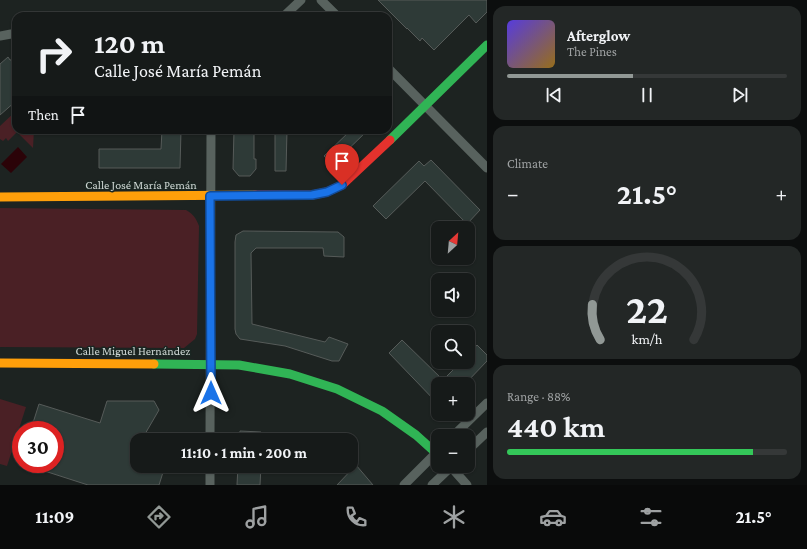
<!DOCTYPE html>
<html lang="en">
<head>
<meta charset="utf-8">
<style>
  body { margin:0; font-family:"Crimson Pro",serif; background:#232726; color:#f1f3f6; height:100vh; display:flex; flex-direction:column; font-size:15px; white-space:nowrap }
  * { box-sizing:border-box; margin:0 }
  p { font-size:13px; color:#9ea1a2 }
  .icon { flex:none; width:22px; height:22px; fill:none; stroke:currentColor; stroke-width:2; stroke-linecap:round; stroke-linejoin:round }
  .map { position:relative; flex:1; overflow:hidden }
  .panel { display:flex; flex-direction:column; gap:6px; padding:6px; background:#0c0e0e; width:320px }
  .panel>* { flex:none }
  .banner { position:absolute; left:12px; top:12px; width:380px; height:122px; border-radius:12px; box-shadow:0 1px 3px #0004,0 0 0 1px #353838; background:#161a19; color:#f1f3f6; overflow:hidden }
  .needle { width:26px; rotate:26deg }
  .buttons { position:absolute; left:431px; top:221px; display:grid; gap:8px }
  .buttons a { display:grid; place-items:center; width:44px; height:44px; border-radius:8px; background:#161a19; box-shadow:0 1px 3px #0004,0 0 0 1px #353838; font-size:20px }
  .speed { position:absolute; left:12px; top:421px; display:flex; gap:8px; font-size:20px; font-weight:700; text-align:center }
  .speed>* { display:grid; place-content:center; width:52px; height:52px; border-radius:50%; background:#161a19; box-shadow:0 1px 3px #0004,0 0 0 1px #353838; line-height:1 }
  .speed .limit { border:6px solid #d22; background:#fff; color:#111 }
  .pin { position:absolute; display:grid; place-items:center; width:34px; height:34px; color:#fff; margin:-41px -17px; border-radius:50% 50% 50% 0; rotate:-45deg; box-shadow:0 0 4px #0007 }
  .pin .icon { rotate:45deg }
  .me { position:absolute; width:44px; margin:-22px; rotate:0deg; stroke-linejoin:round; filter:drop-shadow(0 0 3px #0008) }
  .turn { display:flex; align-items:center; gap:14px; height:84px; padding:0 16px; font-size:18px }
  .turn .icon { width:52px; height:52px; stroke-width:2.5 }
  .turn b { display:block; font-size:28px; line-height:34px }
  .then { display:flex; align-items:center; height:38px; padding:0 16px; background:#0003; gap:8px; font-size:15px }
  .big { font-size:30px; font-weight:700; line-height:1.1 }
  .panel .widget { flex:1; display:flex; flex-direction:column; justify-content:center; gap:6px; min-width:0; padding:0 14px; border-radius:12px; background:#232726 }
  .panel .dial { align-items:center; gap:0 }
  .dial svg { height:104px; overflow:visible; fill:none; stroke:#353838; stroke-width:7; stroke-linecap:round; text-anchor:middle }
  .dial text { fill:#f1f3f6; stroke:none }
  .song { display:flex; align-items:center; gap:12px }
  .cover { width:48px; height:48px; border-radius:6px; background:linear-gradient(135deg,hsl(250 70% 55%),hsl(40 70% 35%)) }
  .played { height:4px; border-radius:2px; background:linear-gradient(90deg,#919895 45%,#353838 45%) }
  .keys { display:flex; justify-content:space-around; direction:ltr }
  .heat { display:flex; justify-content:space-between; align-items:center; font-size:22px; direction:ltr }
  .charge { height:6px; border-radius:3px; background:linear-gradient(90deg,#34c759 88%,#353838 0) }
  .trip { position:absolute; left:130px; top:433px; width:228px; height:40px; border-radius:12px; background:#161a19; box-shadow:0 1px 3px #0004,0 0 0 1px #353838; font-weight:700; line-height:40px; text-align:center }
  .menu { display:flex; height:64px; justify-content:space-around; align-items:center; background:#090a0a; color:#9ea1a2 }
  .menu .icon { width:28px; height:28px }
  .menu .selected { color:#919895 }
  .menu b { font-size:18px; color:#f1f3f6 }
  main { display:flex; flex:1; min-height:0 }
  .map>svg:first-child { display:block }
</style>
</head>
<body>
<main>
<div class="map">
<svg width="487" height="485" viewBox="0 0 487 485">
  <rect width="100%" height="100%" fill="#1d2321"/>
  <!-- green -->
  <g fill="#4a2025">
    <path d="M 16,111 L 16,130 L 34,130 L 33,148 L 17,132 L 8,141 L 6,138 L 3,141 L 0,139 L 0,126 Z"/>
    <path d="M 0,208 L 186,210 C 193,214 196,218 199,226 L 197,334 L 195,339 L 184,348 L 0,347 Z"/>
    <path d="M 0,399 L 26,407 L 7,466 L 0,464 Z"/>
  </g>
  <!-- water -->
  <path fill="#2b0308" d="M 18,147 L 27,157 L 11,173 L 1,164 Z"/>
  <!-- building -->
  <g fill="#2e3a37" stroke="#565b59">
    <path d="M 378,0 L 487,0 L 487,12 L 476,23 L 469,15 L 434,50 L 422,38 L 420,41 L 407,28 L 407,29 Z"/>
    <path d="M 8,57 L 10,60 L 16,60 L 16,101 L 0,115 L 0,64 Z"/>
    <path d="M 162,130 L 181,130 L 180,168 L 99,168 L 99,149 L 161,149 Z"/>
    <path d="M 234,130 L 254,130 L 254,159 L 256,159 L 256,169 L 250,176 L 239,176 L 233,169 Z"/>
    <path d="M 275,130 L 287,130 L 286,171 L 275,171 Z"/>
    <path d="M 351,130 L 368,130 L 333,164 L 324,156 Z"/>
    <path d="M 431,160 L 480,210 L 467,224 L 425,181 L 386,219 L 373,206 L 419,161 L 424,166 Z"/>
    <path d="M 243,231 L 338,232 L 344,237 L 344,257 L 324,256 L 323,248 L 256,248 L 251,253 L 252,324 L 325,342 L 329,337 L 348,344 L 339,361 L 332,361 L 285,346 L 240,339 L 236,334 L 235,329 L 235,242 L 236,235 Z"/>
    <path d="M 402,340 L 443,380 L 461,362 L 468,362 L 468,355 L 477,345 L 487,355 L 487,361 L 465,384 L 438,384 L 438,404 L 389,353 Z"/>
    <path d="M 107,401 L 154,401 L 159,410 L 145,434 L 142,434 L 140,440 L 137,440 L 137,466 L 165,466 L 159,485 L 88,485 L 29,466 L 29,464 L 55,464 L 55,430 L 44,430 L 32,426 L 39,404 L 100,423 Z"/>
    <path d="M 240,431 L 261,432 L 261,440 L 239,440 Z"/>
    <path d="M 356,465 L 373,485 L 337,485 Z"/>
    <path d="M 238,466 L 261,466 L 260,485 L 237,485 Z"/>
  </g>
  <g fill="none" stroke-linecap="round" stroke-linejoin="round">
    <!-- street -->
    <g stroke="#58625e" stroke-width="9">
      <path d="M 321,0 L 337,16"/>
      <path d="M 284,16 L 301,0"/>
      <path d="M 0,36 L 11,34 L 16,34"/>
      <path d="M 388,68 L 487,168"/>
      <path d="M 453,436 L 487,403"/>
      <path d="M 210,440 L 211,130"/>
      <path d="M 468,450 L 487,432"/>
      <path d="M 451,467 L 467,485"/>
      <path d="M 210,485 L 210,466"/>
      <path d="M 404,485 L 438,451"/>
      <path d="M 432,485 L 452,466"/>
    </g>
    <!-- fast -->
    <g stroke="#30b455" stroke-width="9">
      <path d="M 390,140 L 487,45"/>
      <path d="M 154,364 L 239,365 L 290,374 L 337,389 L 382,411 L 416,435 L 436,453"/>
    </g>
    <!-- slow -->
    <g stroke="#ff9f0a" stroke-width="9">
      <path d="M 0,197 L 255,195"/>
      <path d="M 0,363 L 154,364"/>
    </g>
    <!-- jam -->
    <path stroke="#e5322d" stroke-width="9" d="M 255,195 L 312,195 L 327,192 L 342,185 L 390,140"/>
  </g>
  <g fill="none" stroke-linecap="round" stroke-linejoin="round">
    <defs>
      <path id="route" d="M 211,393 L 210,196 L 312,195 L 327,192 L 342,185"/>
    </defs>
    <!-- route casing -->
    <use href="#route" stroke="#114b97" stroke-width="10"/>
    <!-- route -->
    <use href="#route" stroke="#1a73e8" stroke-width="7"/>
  </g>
  <g text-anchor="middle" stroke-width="3" stroke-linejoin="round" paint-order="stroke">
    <!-- street labels -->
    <g font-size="12" fill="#cfd7d4" stroke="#1a2622">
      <text x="141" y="189">Calle José María Pemán</text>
      <text x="133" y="355">Calle Miguel Hernández</text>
    </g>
  </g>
</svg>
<div class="buttons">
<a><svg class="needle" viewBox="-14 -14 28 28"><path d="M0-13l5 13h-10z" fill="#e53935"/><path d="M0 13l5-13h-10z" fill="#9ea1a2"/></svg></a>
<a><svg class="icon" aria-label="sound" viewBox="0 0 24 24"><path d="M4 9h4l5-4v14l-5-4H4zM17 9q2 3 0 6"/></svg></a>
<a><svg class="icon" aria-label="search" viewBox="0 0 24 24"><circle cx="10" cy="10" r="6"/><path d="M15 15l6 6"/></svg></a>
<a>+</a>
<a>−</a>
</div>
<div class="speed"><div class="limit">30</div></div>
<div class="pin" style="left:342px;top:185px;background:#d93025"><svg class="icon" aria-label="arrive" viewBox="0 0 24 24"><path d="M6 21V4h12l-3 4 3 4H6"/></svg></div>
<svg class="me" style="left:211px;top:393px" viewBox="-20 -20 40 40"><path d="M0-17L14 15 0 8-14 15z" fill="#1a73e8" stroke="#fff" stroke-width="4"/></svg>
<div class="trip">11:10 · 1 min · 200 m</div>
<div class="banner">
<div class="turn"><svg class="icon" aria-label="right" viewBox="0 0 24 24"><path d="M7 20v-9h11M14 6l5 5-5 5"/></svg><div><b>120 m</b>Calle José María Pemán</div></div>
<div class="then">Then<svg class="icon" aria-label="arrive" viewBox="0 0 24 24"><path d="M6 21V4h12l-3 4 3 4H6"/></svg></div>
</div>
</div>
<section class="panel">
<div class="widget">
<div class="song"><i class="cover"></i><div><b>Afterglow</b><p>The Pines</p></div></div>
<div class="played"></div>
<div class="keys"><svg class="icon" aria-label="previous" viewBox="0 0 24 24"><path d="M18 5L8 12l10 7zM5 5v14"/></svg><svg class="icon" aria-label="pause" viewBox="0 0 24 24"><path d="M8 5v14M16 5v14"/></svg><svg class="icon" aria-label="next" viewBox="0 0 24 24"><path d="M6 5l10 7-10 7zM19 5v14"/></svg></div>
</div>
<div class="widget"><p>Climate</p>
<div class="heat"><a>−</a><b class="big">21.5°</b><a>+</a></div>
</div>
<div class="widget dial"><svg viewBox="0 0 100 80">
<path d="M14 69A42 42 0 1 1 86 69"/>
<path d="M14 69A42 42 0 0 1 8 42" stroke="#919895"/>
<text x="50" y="56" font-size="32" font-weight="700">22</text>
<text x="50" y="72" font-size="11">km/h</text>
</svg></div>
<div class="widget"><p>Range · 88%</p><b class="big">440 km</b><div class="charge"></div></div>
</section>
</main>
<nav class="menu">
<b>11:09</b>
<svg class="icon selected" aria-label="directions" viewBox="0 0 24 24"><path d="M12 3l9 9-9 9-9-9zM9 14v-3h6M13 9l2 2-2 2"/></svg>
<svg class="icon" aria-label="music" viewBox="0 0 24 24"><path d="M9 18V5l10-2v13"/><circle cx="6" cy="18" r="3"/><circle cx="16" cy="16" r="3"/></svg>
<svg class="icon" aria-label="phone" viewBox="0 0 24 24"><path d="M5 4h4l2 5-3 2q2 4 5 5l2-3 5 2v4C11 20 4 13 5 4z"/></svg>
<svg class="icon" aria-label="climate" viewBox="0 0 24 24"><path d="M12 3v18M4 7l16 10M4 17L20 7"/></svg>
<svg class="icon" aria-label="car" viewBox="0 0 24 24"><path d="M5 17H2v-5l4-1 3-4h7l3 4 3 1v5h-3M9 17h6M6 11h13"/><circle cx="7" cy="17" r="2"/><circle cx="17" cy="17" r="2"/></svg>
<svg class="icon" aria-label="filters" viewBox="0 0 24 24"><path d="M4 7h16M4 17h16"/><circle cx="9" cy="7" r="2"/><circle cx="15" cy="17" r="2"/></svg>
<b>21.5°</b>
</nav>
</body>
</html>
